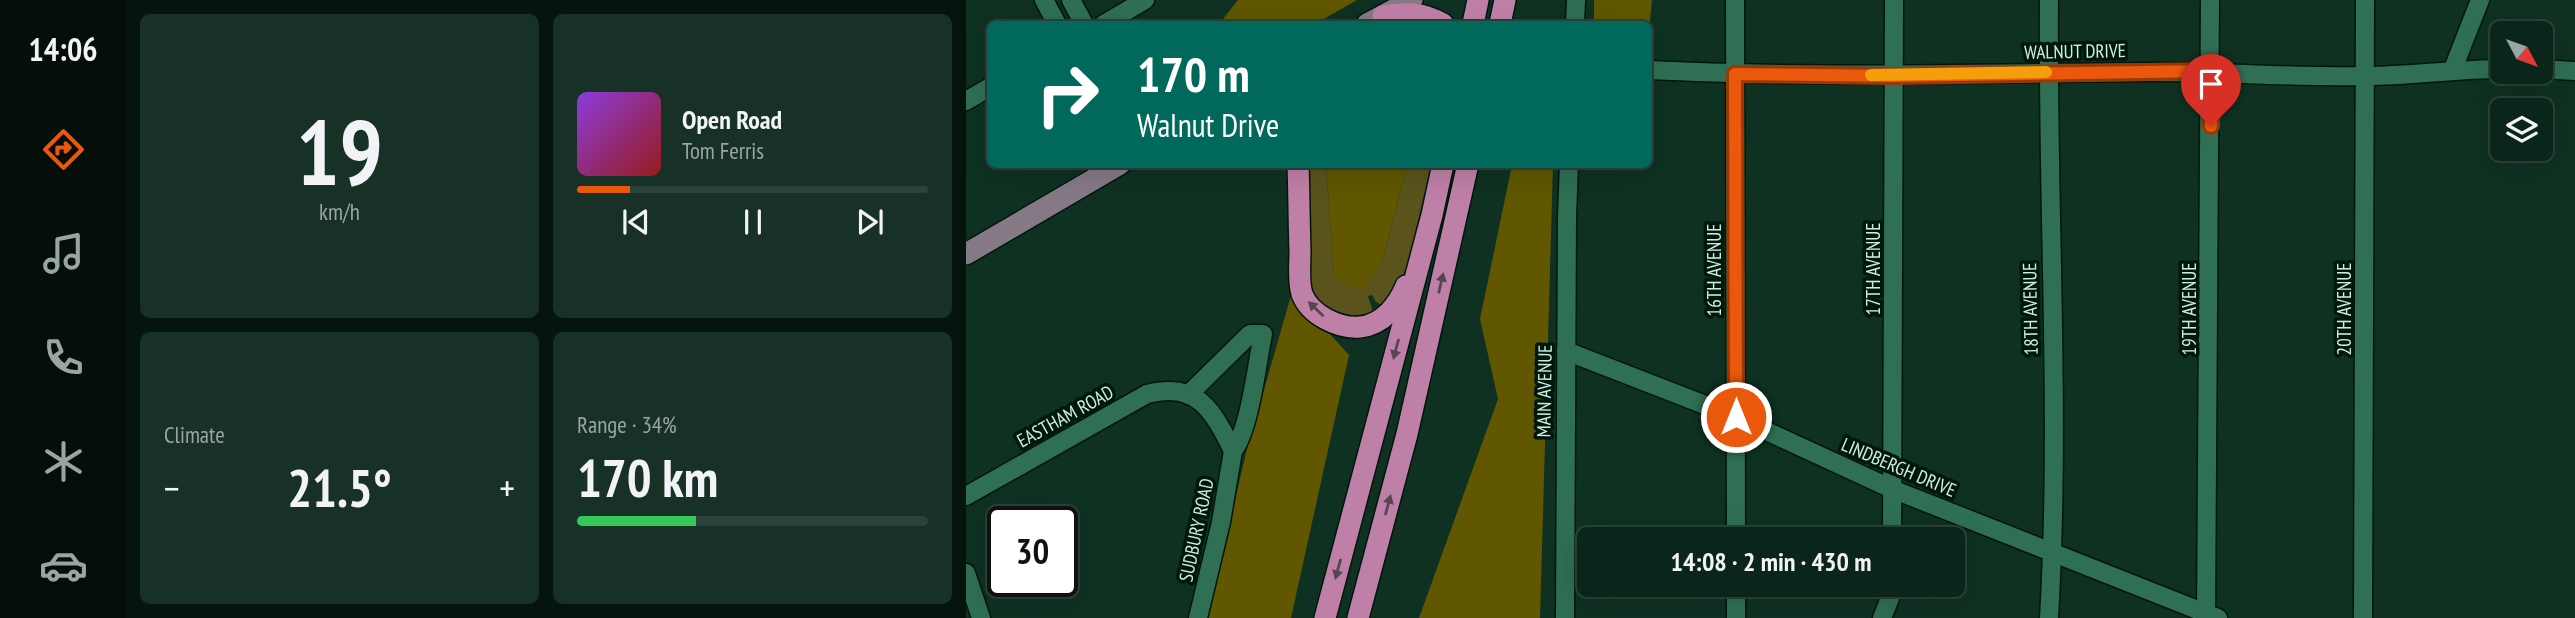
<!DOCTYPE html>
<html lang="en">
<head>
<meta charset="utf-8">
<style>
  body { margin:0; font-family:"PT Sans Narrow",sans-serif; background:#183127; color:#f1f3f6; height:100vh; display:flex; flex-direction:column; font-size:26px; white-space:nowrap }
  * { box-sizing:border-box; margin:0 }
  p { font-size:23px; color:#99a5a2 }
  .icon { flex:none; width:38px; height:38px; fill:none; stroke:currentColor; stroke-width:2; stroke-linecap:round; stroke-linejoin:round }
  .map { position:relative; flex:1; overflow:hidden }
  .side { display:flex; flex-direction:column; gap:14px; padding:14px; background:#06140e; width:840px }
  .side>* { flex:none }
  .guide { position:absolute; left:21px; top:21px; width:665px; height:147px; border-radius:10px; box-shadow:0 7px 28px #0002,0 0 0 2px #2a4239; background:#00695c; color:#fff; overflow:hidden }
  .needle { width:46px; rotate:131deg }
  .tools { position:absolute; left:1524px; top:21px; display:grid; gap:14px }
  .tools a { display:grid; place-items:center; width:63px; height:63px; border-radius:10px; background:#0a251a; box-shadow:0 7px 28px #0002,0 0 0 2px #2a4239; font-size:35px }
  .speed { position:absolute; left:21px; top:506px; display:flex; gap:14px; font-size:35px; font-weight:700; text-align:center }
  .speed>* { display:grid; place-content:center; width:91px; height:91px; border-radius:50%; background:#0a251a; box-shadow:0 7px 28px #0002,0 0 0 2px #2a4239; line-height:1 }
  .speed .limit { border:4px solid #111; border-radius:10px; background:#fff; color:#111 }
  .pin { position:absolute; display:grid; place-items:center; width:60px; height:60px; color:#fff; margin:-72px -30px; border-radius:50% 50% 50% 0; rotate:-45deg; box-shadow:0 0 7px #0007 }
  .pin .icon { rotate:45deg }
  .me { position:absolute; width:77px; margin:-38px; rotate:0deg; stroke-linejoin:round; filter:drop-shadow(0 0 5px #0008) }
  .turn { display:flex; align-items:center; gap:24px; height:147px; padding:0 35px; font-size:32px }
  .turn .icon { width:91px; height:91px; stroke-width:2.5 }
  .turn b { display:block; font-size:49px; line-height:60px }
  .big { font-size:52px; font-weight:700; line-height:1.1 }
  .side .card { flex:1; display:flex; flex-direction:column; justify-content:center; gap:10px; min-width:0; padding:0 24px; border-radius:10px; background:#183127 }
  .side .dial { align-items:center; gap:0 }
  .dial b { font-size:91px; line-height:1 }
  .song { display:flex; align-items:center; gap:21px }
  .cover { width:84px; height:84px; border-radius:10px; background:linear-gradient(135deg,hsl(270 70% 55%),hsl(0 70% 35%)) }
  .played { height:7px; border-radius:4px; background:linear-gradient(90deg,#ea580c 15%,#2a4239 15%) }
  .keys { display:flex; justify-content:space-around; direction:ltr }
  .heat { display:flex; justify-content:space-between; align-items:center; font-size:38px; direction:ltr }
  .charge { height:10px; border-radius:5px; background:linear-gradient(90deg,#34c759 34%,#2a4239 0) }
  .side .tiles { flex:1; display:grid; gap:14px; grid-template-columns:repeat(2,1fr) }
  .trip { position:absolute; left:611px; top:527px; width:388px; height:70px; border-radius:10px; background:#0a251a; box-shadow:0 7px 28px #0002,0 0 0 2px #2a4239; font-weight:700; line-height:70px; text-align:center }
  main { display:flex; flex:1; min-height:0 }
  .menu { display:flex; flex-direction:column; width:126px; justify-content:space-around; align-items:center; background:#040f0a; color:#99a5a2 }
  .menu .icon { width:49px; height:49px }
  .menu .active { color:#ea580c }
  .menu b { font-size:32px; color:#f1f3f6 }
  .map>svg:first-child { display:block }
</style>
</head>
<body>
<main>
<nav class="menu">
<b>14:06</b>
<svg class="icon active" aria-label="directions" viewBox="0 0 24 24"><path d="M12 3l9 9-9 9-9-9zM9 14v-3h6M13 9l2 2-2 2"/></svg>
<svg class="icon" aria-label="music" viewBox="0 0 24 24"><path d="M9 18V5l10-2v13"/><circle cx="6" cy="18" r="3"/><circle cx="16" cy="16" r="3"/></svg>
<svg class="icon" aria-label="phone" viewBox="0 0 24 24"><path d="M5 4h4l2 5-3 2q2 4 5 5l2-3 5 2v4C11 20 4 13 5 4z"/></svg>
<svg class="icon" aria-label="climate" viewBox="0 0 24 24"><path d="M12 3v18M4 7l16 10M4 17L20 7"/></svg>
<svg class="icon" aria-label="car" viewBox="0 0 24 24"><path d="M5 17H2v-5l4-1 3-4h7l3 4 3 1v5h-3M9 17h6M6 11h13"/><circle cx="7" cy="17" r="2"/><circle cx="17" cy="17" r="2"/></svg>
</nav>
<section class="side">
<div class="tiles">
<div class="card dial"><b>19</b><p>km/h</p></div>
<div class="card">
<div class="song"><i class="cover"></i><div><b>Open Road</b><p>Tom Ferris</p></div></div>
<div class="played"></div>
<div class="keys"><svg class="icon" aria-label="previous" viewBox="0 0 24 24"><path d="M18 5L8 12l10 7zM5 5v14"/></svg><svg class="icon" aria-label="pause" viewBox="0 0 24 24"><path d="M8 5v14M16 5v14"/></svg><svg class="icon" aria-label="next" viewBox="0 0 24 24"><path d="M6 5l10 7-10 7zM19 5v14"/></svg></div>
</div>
<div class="card"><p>Climate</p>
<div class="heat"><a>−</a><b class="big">21.5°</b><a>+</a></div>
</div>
<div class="card"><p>Range · 34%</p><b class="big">170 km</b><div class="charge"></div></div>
</div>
</section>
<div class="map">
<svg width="1609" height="618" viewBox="0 0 1609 618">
  <rect width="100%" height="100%" fill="#0e3122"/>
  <!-- green -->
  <path fill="#5a531c" d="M 342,165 L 360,165 L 368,273 L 417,259 L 441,165 L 465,165 L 443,260 L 437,277 L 417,306 L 410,302 L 406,295 L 402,296 L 407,312 C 378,321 354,311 344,283 Z"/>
  <!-- forest -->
  <g fill="#605700">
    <path d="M 272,0 L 391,0 L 349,24 L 253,24 Z"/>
    <path d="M 628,0 L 686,0 L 683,30 L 682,24 L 628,24 Z"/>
    <path d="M 360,165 L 441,165 L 417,259 L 398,288 C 384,289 376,284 368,274 Z"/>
    <path d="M 546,165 L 587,165 L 574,618 L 453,618 L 532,399 L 514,319 Z"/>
    <path d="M 326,292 L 383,355 L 325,618 L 241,618 L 281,449 Z"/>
  </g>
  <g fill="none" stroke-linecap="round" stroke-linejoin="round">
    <defs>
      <g id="minor">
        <path d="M 78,0 L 91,24"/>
        <path d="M 105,0 L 118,24"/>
        <path d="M 769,0 L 770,539"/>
        <path d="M 138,24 L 179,0"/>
        <path d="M 609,24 L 610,0"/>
        <path d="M 1487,69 L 1514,0"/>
        <path d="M 1575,69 L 1609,71"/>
        <path d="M 682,70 C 849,78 1015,73 1181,72 C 1254,71 1326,78 1399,76 C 1445,76 1490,69 1536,69"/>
        <path d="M 0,101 L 24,87"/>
        <path d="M 600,351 L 770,417 L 926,489 L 1252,618"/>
        <path d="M 222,395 L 284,334 L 297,334 C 291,363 284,429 267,451 L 255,522 L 232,618"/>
        <path d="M 0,496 L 181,394 C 232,381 247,411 267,451"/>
        <path d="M 926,539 L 928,0"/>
        <path d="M 0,573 L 15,618"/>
        <path d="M 770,584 L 770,618"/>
        <path d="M 599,618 L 601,217 L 603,164"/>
        <path d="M 916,618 L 924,598 L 925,584"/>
        <path d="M 1083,618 C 1095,413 1081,206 1083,0"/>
        <path d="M 1240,618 L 1244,0"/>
        <path d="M 1397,618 L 1399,0"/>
      </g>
      <g id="major">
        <path d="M 401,24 L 446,0"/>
        <path d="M 0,254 L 154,164"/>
      </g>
      <g id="highway">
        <path d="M 417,16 C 442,13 454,11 477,24"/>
        <path d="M 507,24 L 512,0"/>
        <path d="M 534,24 L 539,0"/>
        <path d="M 332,164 C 333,193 333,222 334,251 C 334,264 332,282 336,294 C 344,315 373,329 394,327 C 416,325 432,306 440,286"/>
        <path d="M 359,618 L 466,215 L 477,164"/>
        <path d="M 392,618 L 441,434 L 502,164"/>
      </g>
    </defs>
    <!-- minor casing -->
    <use href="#minor" stroke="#03160e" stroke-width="21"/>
    <!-- major casing -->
    <use href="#major" stroke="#03160e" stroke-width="24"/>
    <!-- highway casing -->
    <use href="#highway" stroke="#03160e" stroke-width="24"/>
    <!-- minor -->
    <use href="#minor" stroke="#2f6f53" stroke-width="18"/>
    <!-- major -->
    <use href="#major" stroke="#857985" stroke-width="21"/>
    <!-- highway -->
    <use href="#highway" stroke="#bf80a7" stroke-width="21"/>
  </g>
  <!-- one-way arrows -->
  <defs><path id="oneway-solid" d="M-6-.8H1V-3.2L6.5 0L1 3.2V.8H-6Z" transform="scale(1.75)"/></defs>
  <g fill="#564652">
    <use href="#oneway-solid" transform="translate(475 283) rotate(-77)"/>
    <use href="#oneway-solid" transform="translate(350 309) rotate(-136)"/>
    <use href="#oneway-solid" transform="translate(430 349) rotate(105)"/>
    <use href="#oneway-solid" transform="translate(422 505) rotate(-75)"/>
    <use href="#oneway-solid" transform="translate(372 569) rotate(105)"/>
  </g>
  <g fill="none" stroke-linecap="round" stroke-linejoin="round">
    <defs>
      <path id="route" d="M 770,417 L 769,74 L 928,76 L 1245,71 L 1245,126"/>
    </defs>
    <!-- route casing -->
    <use href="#route" stroke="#983908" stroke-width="18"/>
    <!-- route -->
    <use href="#route" stroke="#ea580c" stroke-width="12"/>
    <!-- slow -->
    <path stroke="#f59e0b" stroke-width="12" d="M 905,75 L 1080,72"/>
  </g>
  <g text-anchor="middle" stroke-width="7" stroke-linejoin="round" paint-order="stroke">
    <!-- street labels -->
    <g font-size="19" fill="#ceeedd" stroke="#00170d">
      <text transform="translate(1109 51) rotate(-1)" y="7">WALNUT DRIVE</text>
      <text transform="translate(907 269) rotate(-90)" y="7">17TH AVENUE</text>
      <text transform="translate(748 270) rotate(-90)" y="7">16TH AVENUE</text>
      <text transform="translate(1064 309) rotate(-91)" y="7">18TH AVENUE</text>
      <text transform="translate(1223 309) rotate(-90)" y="7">19TH AVENUE</text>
      <text transform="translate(1378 309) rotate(-90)" y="7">20TH AVENUE</text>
      <text transform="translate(578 391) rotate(-89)" y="7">MAIN AVENUE</text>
      <text transform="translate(99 416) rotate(-29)" y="7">EASTHAM ROAD</text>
      <text transform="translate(933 467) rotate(23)" y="7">LINDBERGH DRIVE</text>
      <text transform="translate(230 530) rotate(-78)" y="7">SUDBURY ROAD</text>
    </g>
  </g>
</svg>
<div class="tools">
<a><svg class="needle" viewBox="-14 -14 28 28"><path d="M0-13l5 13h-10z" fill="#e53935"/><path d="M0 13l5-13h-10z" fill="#99a5a2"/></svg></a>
<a><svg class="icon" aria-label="layers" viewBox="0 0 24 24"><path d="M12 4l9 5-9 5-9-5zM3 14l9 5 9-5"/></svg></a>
</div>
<div class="speed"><div class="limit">30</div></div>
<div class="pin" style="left:1245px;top:126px;background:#d93025"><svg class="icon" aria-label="arrive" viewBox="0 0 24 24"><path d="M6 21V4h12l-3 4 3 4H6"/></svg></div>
<svg class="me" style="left:770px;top:417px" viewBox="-20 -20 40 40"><circle r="17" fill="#ea580c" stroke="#fff" stroke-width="3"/><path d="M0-11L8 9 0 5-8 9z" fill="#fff"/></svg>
<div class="trip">14:08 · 2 min · 430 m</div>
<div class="guide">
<div class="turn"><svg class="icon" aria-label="right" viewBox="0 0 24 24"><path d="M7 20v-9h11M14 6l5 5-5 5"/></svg><div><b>170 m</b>Walnut Drive</div></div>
</div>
</div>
</main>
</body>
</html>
